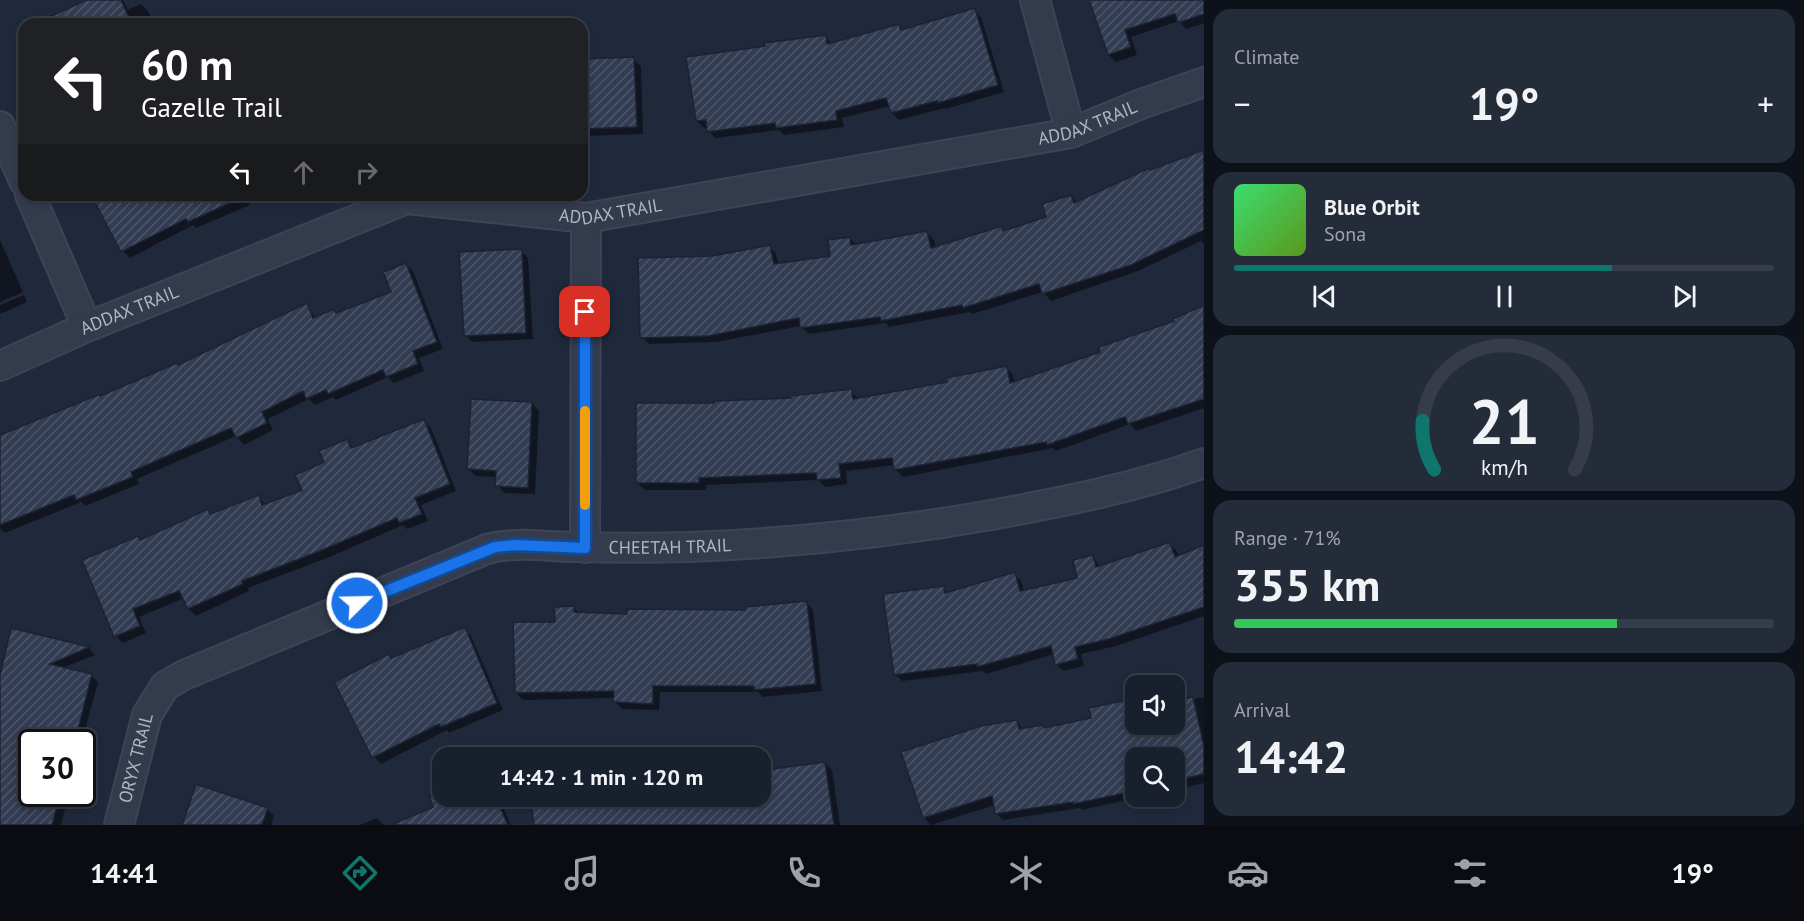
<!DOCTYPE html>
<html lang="en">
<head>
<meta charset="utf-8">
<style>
  body { margin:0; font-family:"PT Sans",sans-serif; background:#252c39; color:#f1f3f6; height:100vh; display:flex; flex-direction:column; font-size:22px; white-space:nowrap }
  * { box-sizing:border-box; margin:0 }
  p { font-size:20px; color:#9fa2aa }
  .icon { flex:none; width:33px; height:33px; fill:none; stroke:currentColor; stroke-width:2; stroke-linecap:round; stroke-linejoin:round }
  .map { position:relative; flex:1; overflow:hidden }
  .side { display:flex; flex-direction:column; gap:9px; padding:9px; background:#0d1119; width:600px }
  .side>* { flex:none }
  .top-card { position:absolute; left:18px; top:18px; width:570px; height:183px; border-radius:18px; box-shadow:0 3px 9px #0003,0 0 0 2px #363d49; background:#202124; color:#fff; overflow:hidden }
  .buttons { position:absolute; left:1125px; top:675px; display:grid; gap:12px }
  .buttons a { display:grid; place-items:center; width:60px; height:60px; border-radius:12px; background:#181f2d; box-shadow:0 3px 9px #0003,0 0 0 2px #363d49; font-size:30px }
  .speed { position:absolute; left:18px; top:729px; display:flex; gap:12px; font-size:30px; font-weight:700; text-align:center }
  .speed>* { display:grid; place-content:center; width:78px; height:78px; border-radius:50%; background:#181f2d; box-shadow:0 3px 9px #0003,0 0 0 2px #363d49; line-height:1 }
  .speed .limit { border:3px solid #111; border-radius:9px; background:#fff; color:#111 }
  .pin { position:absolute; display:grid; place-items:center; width:51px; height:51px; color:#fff; margin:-26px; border-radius:12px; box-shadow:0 3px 9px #0006 }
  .me { position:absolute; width:66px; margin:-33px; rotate:67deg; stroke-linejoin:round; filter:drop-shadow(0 0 4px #0008) }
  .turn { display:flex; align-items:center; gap:21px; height:126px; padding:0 24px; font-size:27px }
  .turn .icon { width:78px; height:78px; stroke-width:2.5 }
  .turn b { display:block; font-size:42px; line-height:51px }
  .lanes { display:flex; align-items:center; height:57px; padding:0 24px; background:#0003; justify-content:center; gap:30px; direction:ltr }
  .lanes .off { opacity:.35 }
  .big { font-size:45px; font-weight:700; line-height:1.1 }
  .side .card { flex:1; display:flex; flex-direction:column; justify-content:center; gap:9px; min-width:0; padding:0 21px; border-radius:18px; background:#252c39 }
  .side .dial { align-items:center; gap:0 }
  .dial svg { height:156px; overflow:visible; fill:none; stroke:#363d49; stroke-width:7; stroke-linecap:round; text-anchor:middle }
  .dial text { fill:#f1f3f6; stroke:none }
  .song { display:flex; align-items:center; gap:18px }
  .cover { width:72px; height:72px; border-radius:9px; background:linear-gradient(135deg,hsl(140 70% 55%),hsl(90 70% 35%)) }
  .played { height:6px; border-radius:3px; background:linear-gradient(90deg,#0f766e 70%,#363d49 70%) }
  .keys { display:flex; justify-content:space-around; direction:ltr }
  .heat { display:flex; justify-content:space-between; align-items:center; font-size:33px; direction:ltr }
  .charge { height:9px; border-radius:4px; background:linear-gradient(90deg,#34c759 71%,#363d49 0) }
  .trip { position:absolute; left:432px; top:747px; width:339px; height:60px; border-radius:18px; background:#181f2d; box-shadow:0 3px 9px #0003,0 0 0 2px #363d49; font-weight:700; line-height:60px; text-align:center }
  .menu { display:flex; height:96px; justify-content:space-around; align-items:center; background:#0a0c12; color:#9fa2aa }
  .menu .icon { width:42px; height:42px }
  .menu .selected { color:#0f766e }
  .menu b { font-size:27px; color:#f1f3f6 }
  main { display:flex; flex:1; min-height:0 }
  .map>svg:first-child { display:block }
</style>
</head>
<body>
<main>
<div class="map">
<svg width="1204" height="825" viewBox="0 0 1204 825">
  <defs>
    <pattern id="building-hatch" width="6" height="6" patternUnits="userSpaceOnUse" patternTransform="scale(1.5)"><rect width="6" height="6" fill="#323c52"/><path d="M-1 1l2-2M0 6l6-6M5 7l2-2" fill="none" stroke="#4d5669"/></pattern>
  </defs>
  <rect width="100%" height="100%" fill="#20293c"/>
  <!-- shadow -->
  <g fill="#0007">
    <path d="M 89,0 L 123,0 L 128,10 L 141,4 L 148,11 L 154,24 L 49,24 Z"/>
    <path d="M 1090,0 L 1204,0 L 1204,23 L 1186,29 L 1179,21 L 1131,37 L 1137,55 L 1116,62 L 1109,55 Z"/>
    <path d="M 974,10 L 981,17 L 1004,92 L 946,109 L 945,108 L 899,120 L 892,113 L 890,106 L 842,118 L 844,127 L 784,135 L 779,130 L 716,138 L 708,131 L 708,127 L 704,128 L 697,121 L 766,47 L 825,36 L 832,44 L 899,26 L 904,31 Z"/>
    <path d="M 633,59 L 641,66 L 643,134 L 585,136 L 582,133 L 582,60 Z"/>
    <path d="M 1204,152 L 1204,244 L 1201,241 L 1138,271 L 1051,301 L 1043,292 L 972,314 L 970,312 L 889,327 L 886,323 L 809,334 L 801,326 L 716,342 L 649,344 L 642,337 L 712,257 L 769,246 L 776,254 L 779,265 L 832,257 L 850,238 L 857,246 L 927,233 L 934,240 L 936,248 L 1001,228 L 1005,232 L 1048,218 L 1071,196 L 1078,203 L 1150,171 Z"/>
    <path d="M 93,195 L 246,195 L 250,205 L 196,228 L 193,225 L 130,258 L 123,251 Z"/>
    <path d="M 0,240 L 23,292 L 0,302 Z"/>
    <path d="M 521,251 L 528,258 L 533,339 L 472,342 L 465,335 Z"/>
    <path d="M 406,264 L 413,271 L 443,349 L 419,358 L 424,371 L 394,383 L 388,377 L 336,400 L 333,397 L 315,405 L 309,399 L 268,419 L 273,430 L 244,445 L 236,436 L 137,479 L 139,484 L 85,506 L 81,502 L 5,533 L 0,528 L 0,436 L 179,366 L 306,305 L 316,318 L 337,314 L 393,293 Z"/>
    <path d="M 24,295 L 27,302 L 0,314 L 0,305 Z"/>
    <path d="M 1204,306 L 1204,408 L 1136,431 L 1130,424 L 1056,451 L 1053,448 L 903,477 L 896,470 L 895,465 L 846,471 L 847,484 L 825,487 L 818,480 L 706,485 L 706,490 L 645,490 L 637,483 L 716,405 L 792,399 L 851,391 L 859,399 L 949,383 L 1006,367 L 1013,375 L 1015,383 L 1102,352 L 1176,321 L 1175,320 Z"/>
    <path d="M 532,403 L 539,411 L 535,494 L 504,493 L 497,485 L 497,477 L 476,476 L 469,469 Z"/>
    <path d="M 424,421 L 431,428 L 456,491 L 421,505 L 428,521 L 407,529 L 403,525 L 327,558 L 248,588 L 249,591 L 196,616 L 189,609 L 184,598 L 139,617 L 146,633 L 123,643 L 116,636 L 141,541 L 208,511 L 212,515 L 258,497 L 265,504 L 304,491 L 346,441 L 354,448 Z"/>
    <path d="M 1169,543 L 1176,550 L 1179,557 L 1204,546 L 1204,616 L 1116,646 L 1081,654 L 1084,666 L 1063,671 L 1056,664 L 1054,654 L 986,674 L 983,671 L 902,681 L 895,674 L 943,588 L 949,593 L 1014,574 L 1021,581 L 1024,591 L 1079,579 L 1093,557 L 1100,567 Z"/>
    <path d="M 806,602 L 813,610 L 822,691 L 763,697 L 758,692 L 660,692 L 659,710 L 622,709 L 615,702 L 615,698 L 523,700 L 516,693 L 556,623 L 574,608 L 580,614 L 628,616 L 747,612 Z"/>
    <path d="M 464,629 L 471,636 L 503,710 L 449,733 L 447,730 L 381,764 L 374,757 L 392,660 Z"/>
    <path d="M 12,630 L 89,648 L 95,655 L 62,668 L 91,675 L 98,682 L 82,742 L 32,742 L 32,794 L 69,794 L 61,825 L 0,825 L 0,680 Z"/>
    <path d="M 1136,695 L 1136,724 L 1174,724 L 1174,703 L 1204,697 L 1204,783 L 1174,790 L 1174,758 L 1136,758 L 1136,796 L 1145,796 L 1082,810 L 1080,808 L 1003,820 L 996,813 L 995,805 L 931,825 L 924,818 L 1017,722 L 1024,730 L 1045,730 L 1093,719 L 1132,700 L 1131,696 Z"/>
    <path d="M 564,754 L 568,758 L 530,758 Z"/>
    <path d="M 825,763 L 832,770 L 840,825 L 535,825 L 760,796 L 760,772 Z"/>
    <path d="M 442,793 L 442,796 L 498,796 L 511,825 L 394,825 L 435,808 L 431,798 Z"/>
    <path d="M 267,809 L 274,816 L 271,825 L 184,825 Z"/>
    <path d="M 377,818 L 384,825 L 360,825 Z"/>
  </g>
  <!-- building -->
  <g fill="url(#building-hatch)" stroke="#1b2233" stroke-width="1.5">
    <path d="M 86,0 L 121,0 L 132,24 L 34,24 Z"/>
    <path d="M 1089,0 L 1204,0 L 1204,14 L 1178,23 L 1175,14 L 1125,30 L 1131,47 L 1108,55 Z"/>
    <path d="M 975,8 L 998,85 L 938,103 L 937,101 L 891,113 L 886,98 L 836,111 L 837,120 L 776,128 L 775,123 L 707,132 L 706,120 L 696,121 L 686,57 L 765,46 L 764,43 L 826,35 L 827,44 L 899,24 L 901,30 Z"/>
    <path d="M 634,57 L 637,127 L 582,129 L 582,59 Z"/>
    <path d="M 1204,150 L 1204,230 L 1131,265 L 1042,294 L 1039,284 L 963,308 L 962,305 L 881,321 L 880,317 L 800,328 L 799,318 L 708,336 L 640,338 L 638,258 L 712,256 L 770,245 L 774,264 L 830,256 L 828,240 L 850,237 L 851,245 L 927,231 L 931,248 L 1002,226 L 1003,231 L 1046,217 L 1042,204 L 1071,195 L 1074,203 L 1149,168 L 1150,170 Z"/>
    <path d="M 91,195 L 248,195 L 188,222 L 186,219 L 121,252 Z"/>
    <path d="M 522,249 L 526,333 L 464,336 L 459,252 Z"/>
    <path d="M 406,263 L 437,342 L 413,351 L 418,364 L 386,377 L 383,370 L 328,394 L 326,390 L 306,399 L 303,391 L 262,412 L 267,423 L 236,438 L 231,428 L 131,472 L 133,477 L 76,500 L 74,495 L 0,525 L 0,435 L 100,394 L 100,396 L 177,363 L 178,365 L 307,303 L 313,318 L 334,309 L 336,313 L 391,292 L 383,272 Z"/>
    <path d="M 1204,305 L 1204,399 L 1128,424 L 1125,417 L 1047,445 L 1046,442 L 894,470 L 892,458 L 839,464 L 841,478 L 817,480 L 816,473 L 699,478 L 699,483 L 636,483 L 636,403 L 714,403 L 714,401 L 791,398 L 790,396 L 852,389 L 853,399 L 947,382 L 946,378 L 1007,366 L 1010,383 L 1100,352 L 1099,347 L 1174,321 L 1173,319 Z"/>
    <path d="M 471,399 L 532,402 L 528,488 L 495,486 L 496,471 L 467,469 Z"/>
    <path d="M 424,419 L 450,484 L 415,498 L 422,514 L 399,523 L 397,518 L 320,551 L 242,581 L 243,584 L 188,609 L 179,591 L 133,609 L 140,626 L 114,637 L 82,560 L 138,536 L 140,540 L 208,509 L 210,514 L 259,495 L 262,505 L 302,490 L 295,475 L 324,462 L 319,451 L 347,439 L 351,448 Z"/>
    <path d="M 1170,542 L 1175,557 L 1204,545 L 1204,607 L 1109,639 L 1075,647 L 1078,659 L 1055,665 L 1051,646 L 977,667 L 977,664 L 894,675 L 883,594 L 944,586 L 945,593 L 1015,572 L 1020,591 L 1077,578 L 1073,560 L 1093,555 L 1096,567 Z"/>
    <path d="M 807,601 L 816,684 L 754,690 L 754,686 L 653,686 L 653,704 L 613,702 L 614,691 L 515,693 L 513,622 L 555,622 L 554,607 L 574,606 L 574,612 L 627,614 L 627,609 L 745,610 L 745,607 Z"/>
    <path d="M 465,627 L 497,703 L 441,727 L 439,724 L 372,758 L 334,682 L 389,654 L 391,658 Z"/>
    <path d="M 11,628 L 90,647 L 50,664 L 92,674 L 75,742 L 32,742 L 32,794 L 59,800 L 52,825 L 0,825 L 0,675 Z"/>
    <path d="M 1193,697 L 1204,746 L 1204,774 L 1174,781 L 1174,758 L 1136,758 L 1135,791 L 1073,804 L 1073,802 L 995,814 L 992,796 L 923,818 L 901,752 L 981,726 L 1017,720 L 1019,729 L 1043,725 L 1044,728 L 1091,718 L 1089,708 L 1136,698 L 1136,724 L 1174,724 L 1174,701 Z"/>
    <path d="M 825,762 L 834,825 L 534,825 L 530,796 L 769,796 L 765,770 Z"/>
    <path d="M 196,784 L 268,808 L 262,825 L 182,825 Z"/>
    <path d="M 429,796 L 495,796 L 508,825 L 391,825 L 433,807 Z"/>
  </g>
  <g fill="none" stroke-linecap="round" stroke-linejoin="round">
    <defs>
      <g id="street">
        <path d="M 1035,0 L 1071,133"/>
        <path d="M 0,126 L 24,181"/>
        <path d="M 30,195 L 87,327"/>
        <path id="s1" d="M 0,366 L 87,327 L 407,199 L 586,218 L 1071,133 L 1141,104 L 1204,82"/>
        <path d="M 585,548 L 586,218"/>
        <path id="s2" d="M 119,825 L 147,715 L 165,686 L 184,675 L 487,549 C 515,541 548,547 577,547 C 615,548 653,548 691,547 C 793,543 896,532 997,514 C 1067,501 1137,487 1204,463"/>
      </g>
    </defs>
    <!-- street casing -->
    <use href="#street" stroke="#3d4455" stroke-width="32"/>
    <!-- street -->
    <use href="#street" stroke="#343b4c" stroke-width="28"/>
  </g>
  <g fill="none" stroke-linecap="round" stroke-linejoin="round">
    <defs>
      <path id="route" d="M 357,603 L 495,547 L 515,545 L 585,548 L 585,312"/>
    </defs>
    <!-- route casing -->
    <use href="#route" stroke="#114b97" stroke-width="15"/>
    <!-- route -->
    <use href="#route" stroke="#1a73e8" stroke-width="10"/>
    <!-- slow -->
    <path stroke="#f59e0b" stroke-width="10" d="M 585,505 L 585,411"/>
  </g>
  <g text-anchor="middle" stroke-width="6" stroke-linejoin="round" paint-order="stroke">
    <!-- street labels -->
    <g font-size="18" fill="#afb6c8" stroke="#192031">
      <text dy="6" stroke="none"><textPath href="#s1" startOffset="1131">ADDAX TRAIL</textPath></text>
      <text dy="6" stroke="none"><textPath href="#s1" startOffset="645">ADDAX TRAIL</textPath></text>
      <text dy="6" stroke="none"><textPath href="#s1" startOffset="141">ADDAX TRAIL</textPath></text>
      <text dy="6" stroke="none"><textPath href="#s2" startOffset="681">CHEETAH TRAIL</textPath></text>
      <text dy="6" stroke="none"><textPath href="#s2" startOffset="69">ORYX TRAIL</textPath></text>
    </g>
  </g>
</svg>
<div class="buttons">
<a><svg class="icon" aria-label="sound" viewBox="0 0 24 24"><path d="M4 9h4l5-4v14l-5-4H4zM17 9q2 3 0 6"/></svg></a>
<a><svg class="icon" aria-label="search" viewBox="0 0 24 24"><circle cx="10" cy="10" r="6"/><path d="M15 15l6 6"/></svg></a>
</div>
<div class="speed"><div class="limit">30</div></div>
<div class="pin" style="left:585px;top:312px;background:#d93025"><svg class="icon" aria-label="arrive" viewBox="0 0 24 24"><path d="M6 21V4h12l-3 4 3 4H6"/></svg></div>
<svg class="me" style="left:357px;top:603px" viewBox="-20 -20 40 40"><circle r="17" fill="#1a73e8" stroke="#fff" stroke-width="3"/><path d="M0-11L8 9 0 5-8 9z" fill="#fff"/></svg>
<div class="trip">14:42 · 1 min · 120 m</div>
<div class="top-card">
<div class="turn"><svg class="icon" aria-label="left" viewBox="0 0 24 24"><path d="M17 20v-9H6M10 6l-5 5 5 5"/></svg><div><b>60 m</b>Gazelle Trail</div></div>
<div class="lanes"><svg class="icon" aria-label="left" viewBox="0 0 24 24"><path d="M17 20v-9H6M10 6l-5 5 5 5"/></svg><svg class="icon off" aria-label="ahead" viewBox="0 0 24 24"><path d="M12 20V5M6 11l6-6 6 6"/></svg><svg class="icon off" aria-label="right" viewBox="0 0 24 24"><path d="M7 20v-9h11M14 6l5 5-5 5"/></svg></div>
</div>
</div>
<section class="side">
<div class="card"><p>Climate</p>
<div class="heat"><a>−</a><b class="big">19°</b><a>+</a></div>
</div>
<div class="card">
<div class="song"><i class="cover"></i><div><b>Blue Orbit</b><p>Sona</p></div></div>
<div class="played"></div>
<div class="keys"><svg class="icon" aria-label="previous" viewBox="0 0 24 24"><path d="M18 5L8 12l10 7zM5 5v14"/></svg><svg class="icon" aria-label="pause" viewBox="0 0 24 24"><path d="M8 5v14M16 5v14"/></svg><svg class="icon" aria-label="next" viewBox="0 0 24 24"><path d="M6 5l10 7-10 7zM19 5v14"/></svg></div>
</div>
<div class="card dial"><svg viewBox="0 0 100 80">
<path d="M14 69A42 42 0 1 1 86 69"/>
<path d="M14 69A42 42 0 0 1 8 44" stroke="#0f766e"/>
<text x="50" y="56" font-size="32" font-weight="700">21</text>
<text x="50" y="72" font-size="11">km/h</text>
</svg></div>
<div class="card"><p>Range · 71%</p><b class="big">355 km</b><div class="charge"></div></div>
<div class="card"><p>Arrival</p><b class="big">14:42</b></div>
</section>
</main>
<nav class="menu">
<b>14:41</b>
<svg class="icon selected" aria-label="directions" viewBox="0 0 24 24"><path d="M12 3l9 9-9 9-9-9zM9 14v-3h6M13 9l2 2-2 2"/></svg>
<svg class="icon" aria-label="music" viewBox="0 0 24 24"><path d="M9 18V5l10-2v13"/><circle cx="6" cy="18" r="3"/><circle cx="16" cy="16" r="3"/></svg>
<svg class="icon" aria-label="phone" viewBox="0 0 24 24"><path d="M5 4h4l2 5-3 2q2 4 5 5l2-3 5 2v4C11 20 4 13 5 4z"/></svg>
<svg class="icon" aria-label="climate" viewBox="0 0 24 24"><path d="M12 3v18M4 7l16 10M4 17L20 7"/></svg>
<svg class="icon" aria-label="car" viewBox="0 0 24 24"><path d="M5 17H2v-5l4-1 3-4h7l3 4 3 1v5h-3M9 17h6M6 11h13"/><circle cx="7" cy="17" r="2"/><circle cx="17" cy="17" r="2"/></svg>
<svg class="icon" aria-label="filters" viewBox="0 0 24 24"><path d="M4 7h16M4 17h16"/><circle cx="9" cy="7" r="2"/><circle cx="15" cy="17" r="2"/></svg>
<b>19°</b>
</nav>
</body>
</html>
